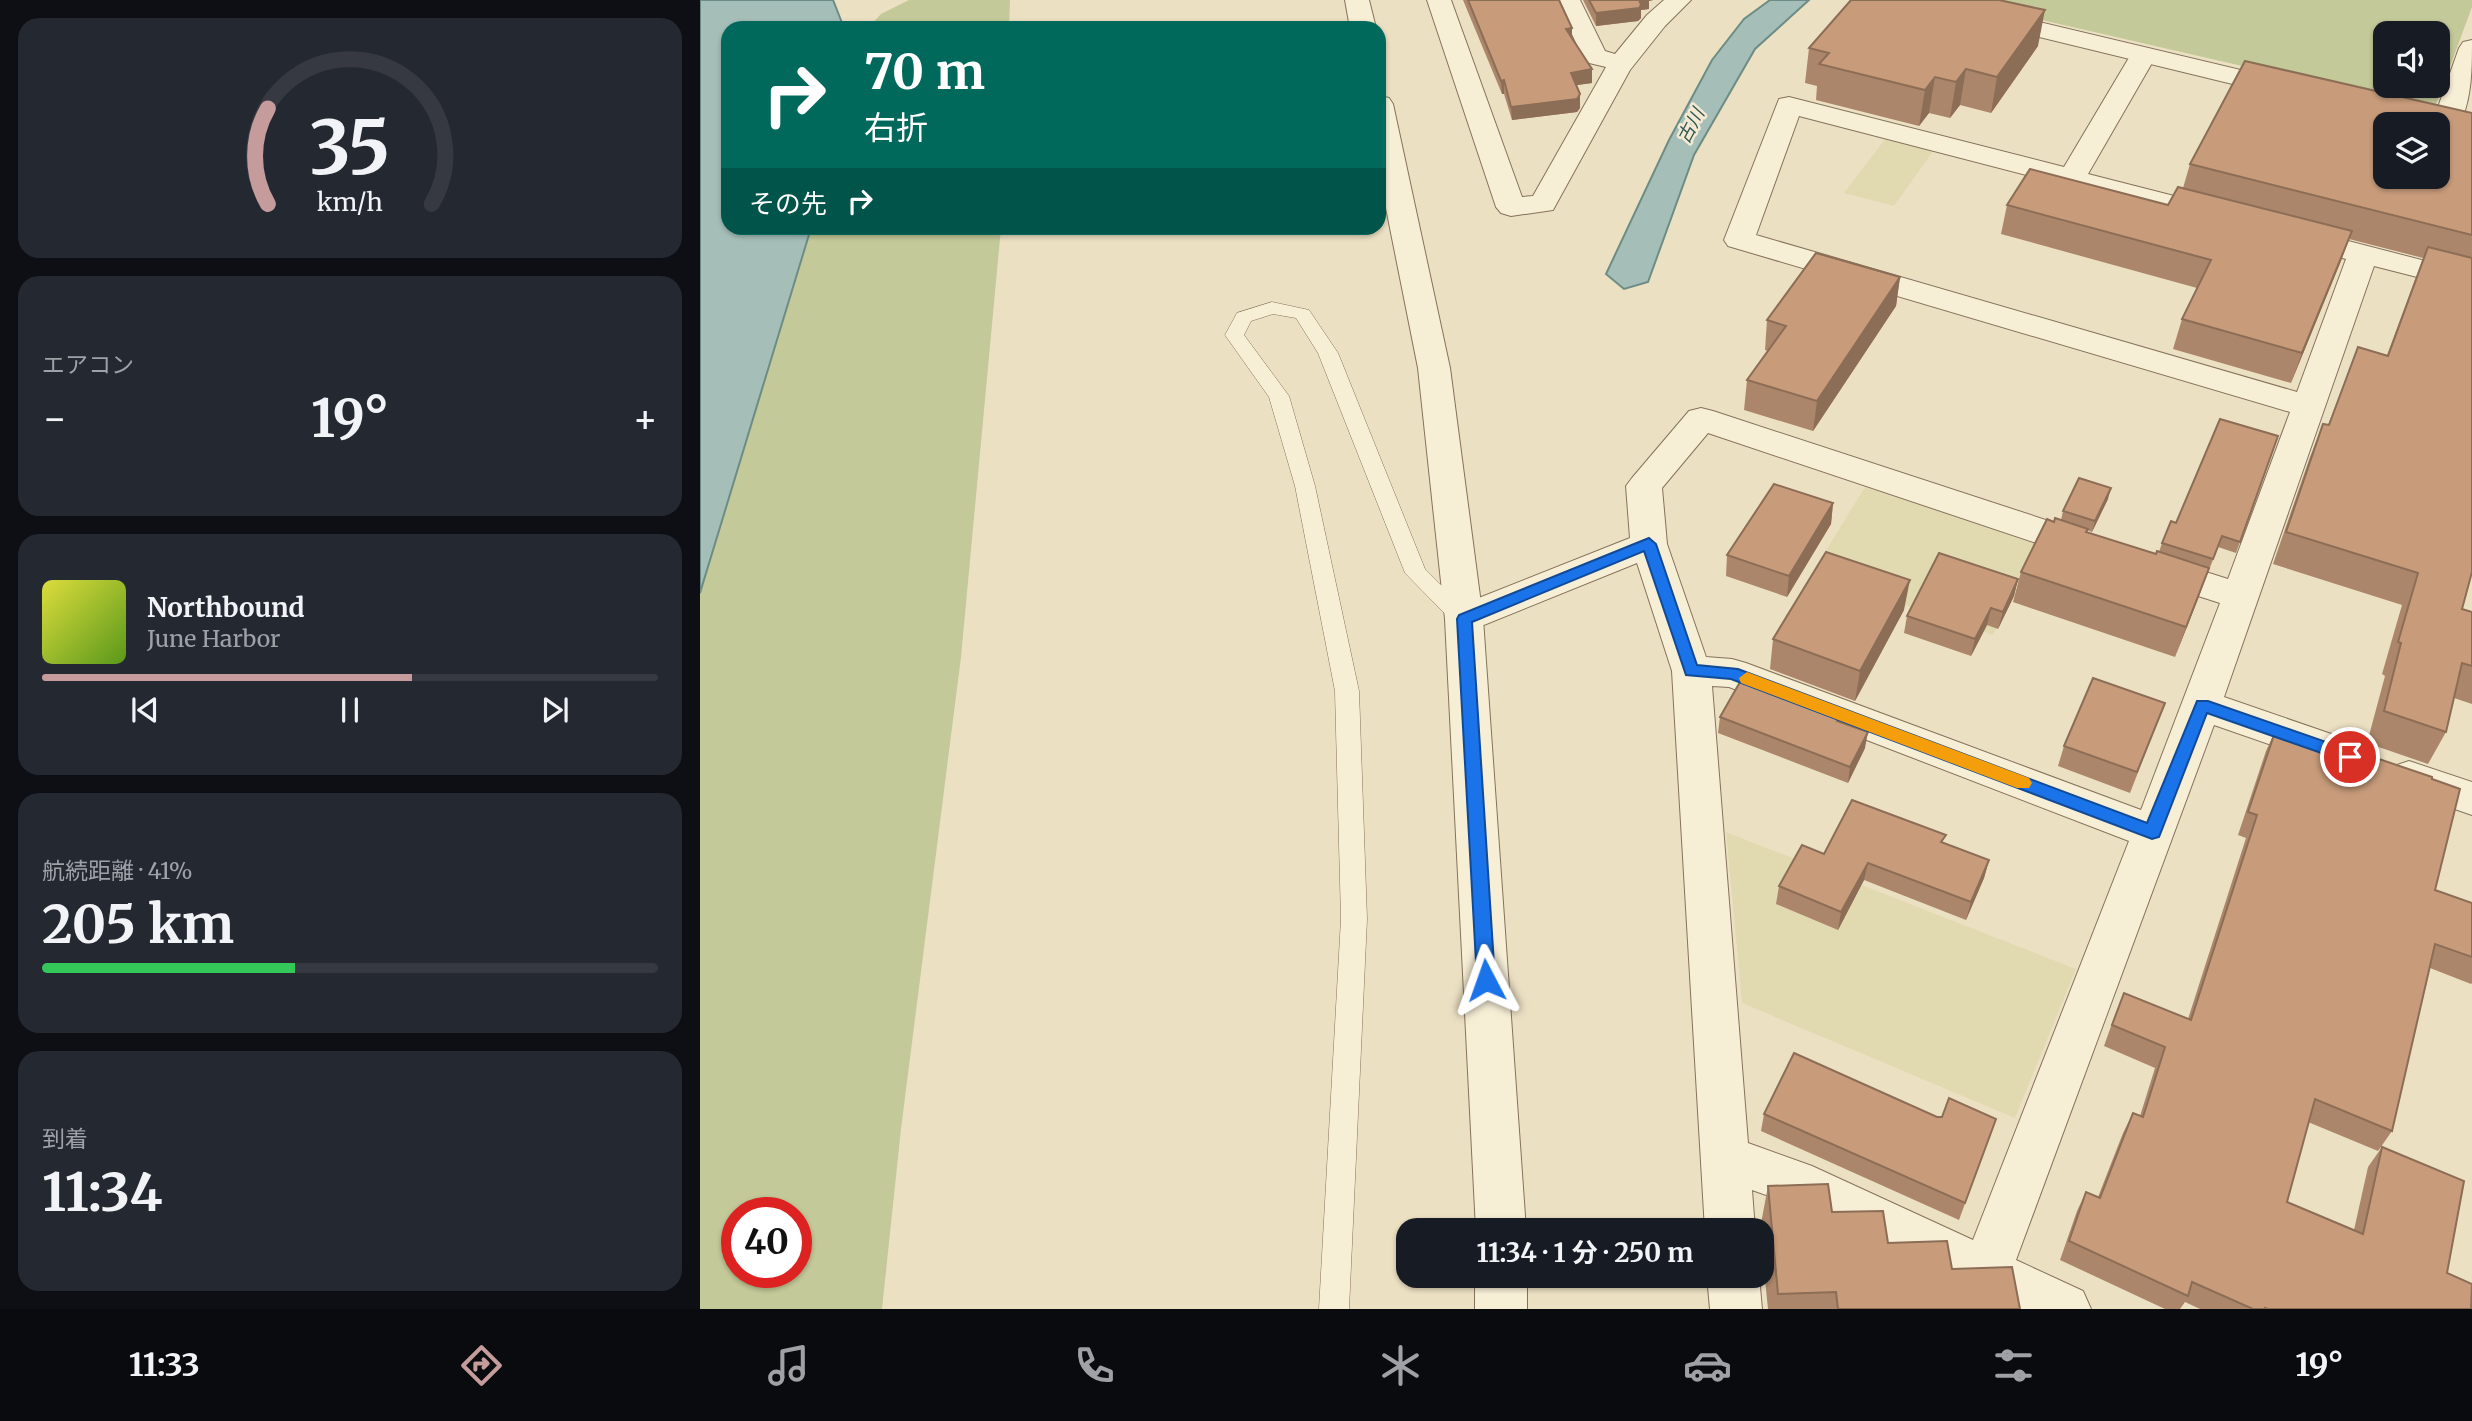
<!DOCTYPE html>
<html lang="ja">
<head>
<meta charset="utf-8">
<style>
  body { margin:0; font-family:Merriweather,"Noto Sans JP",serif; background:#242831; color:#f1f3f6; height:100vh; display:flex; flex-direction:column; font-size:26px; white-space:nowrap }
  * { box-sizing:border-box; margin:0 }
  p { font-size:23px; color:#9ea1a6 }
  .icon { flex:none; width:38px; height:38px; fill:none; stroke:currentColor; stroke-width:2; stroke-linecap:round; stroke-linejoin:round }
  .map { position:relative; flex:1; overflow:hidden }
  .side { display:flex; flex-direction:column; gap:18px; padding:18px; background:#0d0f14; width:700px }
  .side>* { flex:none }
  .hud { position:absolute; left:21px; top:21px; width:665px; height:214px; border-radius:21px; box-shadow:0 2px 5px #0004; background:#00695c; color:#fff; overflow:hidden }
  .fabs { position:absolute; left:1673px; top:21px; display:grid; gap:14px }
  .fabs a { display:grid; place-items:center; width:77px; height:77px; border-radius:14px; background:#171b24; box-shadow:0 2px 5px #0004; font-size:35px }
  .speed { position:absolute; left:21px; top:1197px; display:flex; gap:14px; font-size:35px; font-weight:700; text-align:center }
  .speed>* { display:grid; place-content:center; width:91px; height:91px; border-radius:50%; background:#171b24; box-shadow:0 2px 5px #0004; line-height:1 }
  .speed .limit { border:10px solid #d22; background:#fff; color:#111 }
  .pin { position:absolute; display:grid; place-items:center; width:60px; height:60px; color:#fff; margin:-30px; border:4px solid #fff; border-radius:50%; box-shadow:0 2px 7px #0007 }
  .me { position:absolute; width:77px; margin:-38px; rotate:356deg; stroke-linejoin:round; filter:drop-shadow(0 0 5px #0008) }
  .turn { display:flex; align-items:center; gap:24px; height:147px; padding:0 28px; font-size:32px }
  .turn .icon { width:91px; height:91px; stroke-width:2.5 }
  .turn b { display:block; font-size:49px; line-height:60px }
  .then { display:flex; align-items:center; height:66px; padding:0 28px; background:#0003; gap:14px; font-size:26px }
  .big { font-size:52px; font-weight:700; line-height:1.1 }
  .side .tile { flex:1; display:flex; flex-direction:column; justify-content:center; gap:10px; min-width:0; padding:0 24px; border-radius:21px; background:#242831 }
  .side .dial { align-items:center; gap:0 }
  .dial svg { height:182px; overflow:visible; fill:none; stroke:#363941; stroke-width:7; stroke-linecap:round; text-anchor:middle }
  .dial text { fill:#f1f3f6; stroke:none }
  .song { display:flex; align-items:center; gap:21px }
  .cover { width:84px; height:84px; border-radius:10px; background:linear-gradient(135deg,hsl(60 70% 55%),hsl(90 70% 35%)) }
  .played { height:7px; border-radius:4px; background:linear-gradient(90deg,#c69b9c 60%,#363941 60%) }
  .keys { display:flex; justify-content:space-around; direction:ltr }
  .heat { display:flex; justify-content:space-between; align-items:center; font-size:38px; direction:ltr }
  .charge { height:10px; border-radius:5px; background:linear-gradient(90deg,#34c759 41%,#363941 0) }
  .trip { position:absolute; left:696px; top:1218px; width:378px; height:70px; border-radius:21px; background:#171b24; box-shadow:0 2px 5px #0004; font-weight:700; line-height:70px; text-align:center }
  .tab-bar { display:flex; height:112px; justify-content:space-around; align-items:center; background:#090b0e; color:#9ea1a6 }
  .tab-bar .icon { width:49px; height:49px }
  .tab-bar .selected { color:#c69b9c }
  .tab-bar b { font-size:32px; color:#f1f3f6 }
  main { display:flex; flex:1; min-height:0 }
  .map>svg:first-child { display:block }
</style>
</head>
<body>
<main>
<section class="side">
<div class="tile dial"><svg viewBox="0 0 100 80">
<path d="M14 69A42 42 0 1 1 86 69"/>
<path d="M14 69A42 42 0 0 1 14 27" stroke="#c69b9c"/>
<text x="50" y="56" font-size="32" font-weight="700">35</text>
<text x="50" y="72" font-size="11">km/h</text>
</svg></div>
<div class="tile"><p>エアコン</p>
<div class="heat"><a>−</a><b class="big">19°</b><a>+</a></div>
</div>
<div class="tile">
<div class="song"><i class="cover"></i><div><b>Northbound</b><p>June Harbor</p></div></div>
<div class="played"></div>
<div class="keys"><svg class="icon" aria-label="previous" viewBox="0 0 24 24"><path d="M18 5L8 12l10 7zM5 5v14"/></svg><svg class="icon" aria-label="pause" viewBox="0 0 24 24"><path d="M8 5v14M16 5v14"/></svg><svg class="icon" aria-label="next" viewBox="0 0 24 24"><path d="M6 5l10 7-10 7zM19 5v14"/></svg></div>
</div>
<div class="tile"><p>航続距離 · 41%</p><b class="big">205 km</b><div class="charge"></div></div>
<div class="tile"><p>到着</p><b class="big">11:34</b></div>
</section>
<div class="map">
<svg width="1772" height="1309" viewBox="0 0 1772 1309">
  <rect width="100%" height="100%" fill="#ece0c3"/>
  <!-- farmland -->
  <g fill="#e1dab1">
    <path d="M 1186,138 L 1234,150 L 1194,206 L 1144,193 Z"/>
    <path d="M 1165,487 L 1338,543 L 1293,635 L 1112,573 Z"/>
    <path d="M 1026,832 L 1376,969 L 1315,1118 L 1042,1003 Z"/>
  </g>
  <!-- green -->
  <g fill="#c3c998" fill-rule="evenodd">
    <path d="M 209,0 L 310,0 L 309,28 L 168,28 L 181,14 Z"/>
    <path d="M 1254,0 L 1772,0 L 1772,7 L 1736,104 L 1721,107 ZM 1685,33 L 1738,33 L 1738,86 L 1685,86 Z"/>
    <path d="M 111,228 L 301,228 L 261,657 L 201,1129 L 182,1309 L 0,1309 L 0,593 ZM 37,1213 L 96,1213 L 96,1272 L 37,1272 Z"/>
  </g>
  <!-- water -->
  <g fill="#a5bfb8" stroke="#6d8c85" stroke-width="2">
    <path d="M 0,0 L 133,0 L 144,28 L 28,28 L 28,228 L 111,228 L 0,593 Z"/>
    <path d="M 1070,0 L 1109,0 L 1055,49 L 994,155 L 948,282 L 924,289 L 906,274 L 969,140 L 1012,60 L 1044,19 Z"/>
  </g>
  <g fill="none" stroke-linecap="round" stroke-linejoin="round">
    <defs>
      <path id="service" d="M 572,302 L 609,310 L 638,353 L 725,569 L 775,619 L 772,625 L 764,627 L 756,625 L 705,573 L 618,353 L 596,318 L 573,314 L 551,321 L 544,335 L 589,396 L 615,486 L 659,691 L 667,919 L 649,1309 L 619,1309 L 641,919 L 635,691 L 595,486 L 569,397 L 525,335 L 537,313 Z"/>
      <g id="minor">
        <path d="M 727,0 L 751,0 L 822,197 L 833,196 L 906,67 L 885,62 L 856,0 L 880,0 L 905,51 L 915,54 L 947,15 L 964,0 L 991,0 L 965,26 L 930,70 L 853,210 L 811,216 L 801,213 L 796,207 Z"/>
        <path d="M 1772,40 C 1772,71 1772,104 1756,131 L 1746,133 L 1738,131 L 1738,124 L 1732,124 L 1759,48 L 1763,42 Z"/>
        <path d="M 1443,48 L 1452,50 L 1456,56 L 1388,174 L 1529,210 L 1534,216 L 1529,222 L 1519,225 L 1099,116 L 1056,235 L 1597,392 L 1646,259 L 1583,242 L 1579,236 L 1583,230 L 1594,227 L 1772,273 L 1772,291 L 1674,266 L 1524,697 L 1640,737 L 1646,748 L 1640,759 L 1626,764 L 1514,725 L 1316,1260 L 1383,1291 L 1391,1309 L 1309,1309 L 1083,1201 L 1052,1190 L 1055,1230 L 1005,1230 L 972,671 L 937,563 L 764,633 L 751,629 L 745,619 L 751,609 L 930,538 L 926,486 L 932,478 L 989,411 L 1001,408 L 1013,411 L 1404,539 L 1409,548 L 1404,557 L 1391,561 L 1378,557 L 1008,433 L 962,488 L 967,544 L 1006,657 L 1032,659 L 1046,663 L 1441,810 L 1520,603 L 1442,578 L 1437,569 L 1442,560 L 1455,556 L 1528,579 L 1590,412 L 1028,246 L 1024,240 L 1079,99 L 1089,97 L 1364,167 L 1430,56 L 1434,50 ZM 1012,686 L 1029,687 L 1429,841 L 1273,1240 L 1112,1166 L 1048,1143 Z"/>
        <path d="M 1709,761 L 1772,782 L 1772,815 L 1694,788 L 1688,777 L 1694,766 Z"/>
        <path d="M 1007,1276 L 1059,1276 L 1062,1309 L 1010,1309 Z"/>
      </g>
      <g id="tertiary">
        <path d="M 645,0 L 669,0 L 676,28 L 650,28 Z"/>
        <path d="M 1204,0 L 1247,0 L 1595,83 L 1599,89 L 1595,95 L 1586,97 L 1207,5 Z"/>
        <path d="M 679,96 L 689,98 L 693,104 L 750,368 L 783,619 L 826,1230 L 776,1230 L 745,619 L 718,368 L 679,173 Z"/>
        <rect x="775" y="1276" width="52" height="33"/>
      </g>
    </defs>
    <!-- service casing -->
    <use href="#service" stroke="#85725b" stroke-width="1"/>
    <!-- minor casing -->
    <use href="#minor" stroke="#85725b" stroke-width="2"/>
    <!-- tertiary casing -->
    <use href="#tertiary" stroke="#85725b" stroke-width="2"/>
    <!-- service -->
    <use href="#service" fill="#f7eed6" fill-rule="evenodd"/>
    <!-- minor -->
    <use href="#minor" fill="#f7eed6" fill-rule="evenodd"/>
    <!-- tertiary -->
    <use href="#tertiary" fill="#f7eed6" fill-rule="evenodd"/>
  </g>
  <!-- wall -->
  <g fill="#ac866a">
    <path d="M 763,0 L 859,0 L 872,39 L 892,69 L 892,83 L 876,85 L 880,108 L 877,112 L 812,120 L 804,94 L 802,94 Z"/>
    <path d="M 883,0 L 953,0 L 949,1 L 949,9 L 941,10 L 941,18 L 938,21 L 896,26 Z"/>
    <path d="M 1338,46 L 1291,113 L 1260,105 L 1250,118 L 1229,113 L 1219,126 L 1116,100 L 1117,86 L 1105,83 L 1109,48 Z"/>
    <path d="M 1772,113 L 1772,572 L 1762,609 L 1772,612 L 1772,704 L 1754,698 L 1746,732 L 1728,764 L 1667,743 L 1685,676 L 1682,674 L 1702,605 L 1573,564 L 1610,457 L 1623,424 L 1628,425 L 1658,347 L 1687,355 L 1723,258 L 1649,239 L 1591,383 L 1473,349 L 1482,319 L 1497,288 L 1301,234 L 1307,205 L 1468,205 L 1483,188 L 1490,164 Z"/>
    <path d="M 1200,277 L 1196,306 L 1113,431 L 1044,410 L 1047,380 L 1068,351 L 1065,350 L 1067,320 Z"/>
    <path d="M 1578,436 L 1536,553 L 1518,547 L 1475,657 L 1313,602 L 1321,572 L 1354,522 L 1361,520 L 1363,511 L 1408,499 L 1392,532 L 1387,530 L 1387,532 L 1456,554 L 1459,552 L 1462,543 L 1476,523 Z"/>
    <path d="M 1133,503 L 1131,524 L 1087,597 L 1026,576 L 1027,555 Z"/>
    <path d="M 1318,579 L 1314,596 L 1298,629 L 1287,625 L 1271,656 L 1204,633 L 1207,616 Z"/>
    <path d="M 1204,610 L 1155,701 L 1070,669 L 1073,639 Z"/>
    <path d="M 1465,703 L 1430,793 L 1358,766 L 1364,746 Z"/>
    <path d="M 1140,716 L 1139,721 L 1165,748 L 1148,783 L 1018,733 L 1020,717 Z"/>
    <path d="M 1576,729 L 1735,890 L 1772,903 L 1772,983 L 1771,984 L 1730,968 L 1692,1131 L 1678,1151 L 1608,1122 L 1587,1202 L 1654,1230 L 1668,1167 L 1682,1147 L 1747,1273 L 1771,1309 L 1500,1309 L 1485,1302 L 1480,1309 L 1465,1309 L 1360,1260 L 1377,1211 L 1386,1192 L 1398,1197 L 1423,1133 L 1433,1113 L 1440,1116 L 1455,1068 L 1404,1046 L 1415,1015 L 1424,993 L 1488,1019 L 1546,838 L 1538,835 L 1566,751 Z"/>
    <path d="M 1243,843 L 1289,860 L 1284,878 L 1266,920 L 1164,880 L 1138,930 L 1076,904 L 1079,886 L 1124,854 Z"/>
    <path d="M 1064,1114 L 1237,1117 L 1296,1119 L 1259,1220 L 1061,1131 Z"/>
    <path d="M 1068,1186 L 1132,1212 L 1188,1243 L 1252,1269 L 1320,1309 L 1068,1309 L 1062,1250 L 1062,1230 L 1060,1229 Z"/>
  </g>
  <!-- shaded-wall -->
  <g fill="#8c6d56">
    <path d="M 938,0 L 953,0 L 949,1 L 949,9 L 941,10 L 941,18 L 938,21 L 896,26 L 896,13 Z"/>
    <path d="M 1345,10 L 1338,46 L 1291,113 L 1297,77 Z"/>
    <path d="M 872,28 L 872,41 L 866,29 Z"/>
    <path d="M 892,69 L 892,83 L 871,86 L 871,73 Z"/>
    <path d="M 1266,69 L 1260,105 L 1250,118 L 1256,82 Z"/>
    <path d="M 1235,77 L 1229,113 L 1219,126 L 1225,90 Z"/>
    <path d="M 804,80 L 804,94 L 802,94 L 801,81 Z"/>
    <path d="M 880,94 L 880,108 L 877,112 L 812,120 L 811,107 Z"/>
    <path d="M 1652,231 L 1641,261 L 1591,383 L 1602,353 Z"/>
    <path d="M 1200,277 L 1196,306 L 1113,431 L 1117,401 Z"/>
    <path d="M 1411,488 L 1408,499 L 1392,532 L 1395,521 Z"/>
    <path d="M 1133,503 L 1131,524 L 1087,597 L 1089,576 Z"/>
    <path d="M 1509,568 L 1498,599 L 1475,657 L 1486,627 Z"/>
    <path d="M 1318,579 L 1314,596 L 1298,629 L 1303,612 Z"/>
    <path d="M 1210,580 L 1204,610 L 1155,701 L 1160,671 Z"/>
    <path d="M 1291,608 L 1287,625 L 1271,656 L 1275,639 Z"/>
    <path d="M 1168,732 L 1165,748 L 1148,783 L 1150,767 Z"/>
    <path d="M 1289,860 L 1284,878 L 1266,920 L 1271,902 Z"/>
    <path d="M 1168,863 L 1164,880 L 1138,930 L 1141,912 Z"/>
  </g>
  <!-- building -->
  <g fill="#c89c7b" stroke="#8c6d56" stroke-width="2" fill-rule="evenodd">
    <path d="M 768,0 L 859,0 L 872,28 L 866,29 L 892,69 L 871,73 L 880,94 L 877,99 L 811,107 L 804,80 L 801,81 Z"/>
    <path d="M 889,0 L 939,0 L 941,5 L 939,8 L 896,13 Z"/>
    <path d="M 1151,0 L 1299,0 L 1345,10 L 1297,77 L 1266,69 L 1256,82 L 1235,77 L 1225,90 L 1119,64 L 1129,53 L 1109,48 Z"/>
    <path d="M 1545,61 L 1772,113 L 1772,235 L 1490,164 ZM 1685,124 L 1738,124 L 1738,177 L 1685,177 Z"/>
    <path d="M 1330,169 L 1468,205 L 1478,187 L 1652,231 L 1602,353 L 1482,319 L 1511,260 L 1307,205 Z"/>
    <path d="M 1728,247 L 1772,258 L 1772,572 L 1762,609 L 1772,612 L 1772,666 L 1762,663 L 1746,732 L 1684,711 L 1701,643 L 1698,642 L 1718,573 L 1586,532 L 1623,424 L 1629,425 L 1658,347 L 1688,356 Z"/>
    <path d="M 1116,253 L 1200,277 L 1117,401 L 1047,380 L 1086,326 L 1067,320 Z"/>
    <path d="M 1520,419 L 1578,436 L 1540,542 L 1522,536 L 1513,559 L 1462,543 L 1471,521 L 1476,523 Z"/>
    <path d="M 1379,478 L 1411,488 L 1395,521 L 1363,511 Z"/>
    <path d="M 1074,484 L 1133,503 L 1089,576 L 1027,555 Z"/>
    <path d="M 1355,518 L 1388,529 L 1386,532 L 1456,554 L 1457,551 L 1509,568 L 1486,627 L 1321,572 L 1347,519 L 1354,522 Z"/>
    <path d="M 1126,552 L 1210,580 L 1160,671 L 1073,639 Z"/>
    <path d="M 1239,553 L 1318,579 L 1303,612 L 1291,608 L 1275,639 L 1207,616 Z"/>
    <path d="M 1393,678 L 1465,703 L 1437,772 L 1364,746 Z"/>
    <path d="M 1040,682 L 1052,686 L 1054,683 L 1140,716 L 1137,721 L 1168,732 L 1150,767 L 1020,717 Z"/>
    <path d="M 1576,729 L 1657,756 L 1658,754 L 1670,758 L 1670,756 L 1732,777 L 1732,779 L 1760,789 L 1735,890 L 1772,903 L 1772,957 L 1735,944 L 1692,1131 L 1615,1099 L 1587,1202 L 1663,1234 L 1682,1147 L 1764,1181 L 1747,1273 L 1772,1284 L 1771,1309 L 1568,1309 L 1565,1308 L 1565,1309 L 1553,1309 L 1492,1282 L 1488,1296 L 1369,1241 L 1386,1192 L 1400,1198 L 1433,1113 L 1443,1117 L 1465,1047 L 1412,1025 L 1424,993 L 1491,1020 L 1557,815 L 1548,812 Z"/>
    <path d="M 1152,800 L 1246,835 L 1241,842 L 1289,860 L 1271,902 L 1168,863 L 1141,912 L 1079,886 L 1102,845 L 1124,854 Z"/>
    <path d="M 1094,1053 L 1237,1117 L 1242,1117 L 1249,1098 L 1296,1119 L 1265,1203 L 1064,1114 Z"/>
    <path d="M 1128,1184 L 1132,1212 L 1183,1211 L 1188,1243 L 1247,1241 L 1252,1269 L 1312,1267 L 1320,1309 L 1138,1309 L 1136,1292 L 1078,1294 L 1068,1186 Z"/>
  </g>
  <!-- route -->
  <path fill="#1a73e8" stroke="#114b97" stroke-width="2" d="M 949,538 L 956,544 L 997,665 L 1038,669 L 1447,823 L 1497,701 L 1508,701 L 1655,752 L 1658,757 L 1655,761 L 1650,763 L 1507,713 L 1461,832 L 1459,837 L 1452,839 L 1031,679 L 986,675 L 944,551 L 772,622 L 795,980 L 793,986 L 786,988 L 779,986 L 777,980 L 757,619 L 759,615 Z"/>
  <!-- slow -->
  <path fill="#f59e0b" d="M 1047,672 L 1329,778 L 1332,783 L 1329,788 L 1317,788 L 1041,683 L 1039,678 Z"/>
  <g text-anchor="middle" stroke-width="5" stroke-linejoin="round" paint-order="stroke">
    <!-- far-water labels -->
    <g font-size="18" font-style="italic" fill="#2e5553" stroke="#f4ead2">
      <text transform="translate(991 126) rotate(-62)" y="6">古川</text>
    </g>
  </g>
</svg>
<div class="fabs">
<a><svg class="icon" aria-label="sound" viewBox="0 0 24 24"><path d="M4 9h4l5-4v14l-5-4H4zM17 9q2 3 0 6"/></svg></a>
<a><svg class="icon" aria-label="layers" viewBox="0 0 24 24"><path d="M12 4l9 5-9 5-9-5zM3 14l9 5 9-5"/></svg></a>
</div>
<div class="speed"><div class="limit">40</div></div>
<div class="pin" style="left:1650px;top:757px;background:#d93025"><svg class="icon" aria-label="arrive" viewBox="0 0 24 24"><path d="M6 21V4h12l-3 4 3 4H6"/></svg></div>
<svg class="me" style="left:786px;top:980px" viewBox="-20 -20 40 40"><path d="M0-17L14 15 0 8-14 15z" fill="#1a73e8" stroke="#fff" stroke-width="4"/></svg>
<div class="trip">11:34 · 1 分 · 250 m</div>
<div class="hud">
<div class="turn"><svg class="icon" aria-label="right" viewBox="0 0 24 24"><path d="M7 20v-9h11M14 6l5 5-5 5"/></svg><div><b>70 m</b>右折</div></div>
<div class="then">その先<svg class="icon" aria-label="right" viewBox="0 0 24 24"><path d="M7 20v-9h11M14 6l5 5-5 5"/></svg></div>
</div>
</div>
</main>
<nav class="tab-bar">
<b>11:33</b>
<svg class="icon selected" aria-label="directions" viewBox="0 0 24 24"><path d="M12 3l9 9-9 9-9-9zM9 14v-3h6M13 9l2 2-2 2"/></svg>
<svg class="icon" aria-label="music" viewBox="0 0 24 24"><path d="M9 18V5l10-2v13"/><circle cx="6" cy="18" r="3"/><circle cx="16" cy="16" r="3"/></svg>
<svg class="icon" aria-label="phone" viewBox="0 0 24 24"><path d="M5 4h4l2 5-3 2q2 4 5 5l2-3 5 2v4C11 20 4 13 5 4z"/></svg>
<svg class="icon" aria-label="climate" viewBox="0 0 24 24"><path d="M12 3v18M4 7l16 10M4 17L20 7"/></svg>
<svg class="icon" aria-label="car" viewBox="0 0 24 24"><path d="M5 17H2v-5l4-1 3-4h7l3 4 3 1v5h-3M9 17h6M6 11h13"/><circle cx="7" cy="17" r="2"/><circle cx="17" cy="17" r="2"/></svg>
<svg class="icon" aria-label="filters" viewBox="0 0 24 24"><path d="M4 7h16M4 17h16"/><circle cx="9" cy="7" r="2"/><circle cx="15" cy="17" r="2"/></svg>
<b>19°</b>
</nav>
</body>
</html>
